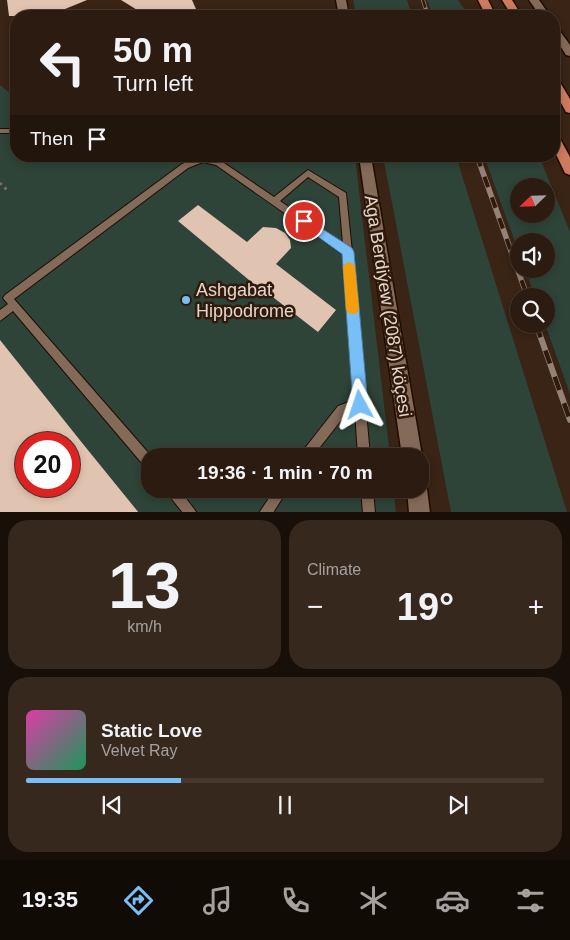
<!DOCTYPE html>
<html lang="en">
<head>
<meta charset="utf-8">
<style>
  body { margin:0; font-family:Helvetica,sans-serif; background:#37281e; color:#f1f3f6; height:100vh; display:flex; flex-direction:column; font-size:19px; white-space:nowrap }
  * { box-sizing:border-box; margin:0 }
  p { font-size:16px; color:#a6a19f }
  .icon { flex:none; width:28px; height:28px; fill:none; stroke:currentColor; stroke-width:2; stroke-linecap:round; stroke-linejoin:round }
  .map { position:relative; height:512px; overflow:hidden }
  .side { display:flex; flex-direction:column; gap:8px; padding:8px; background:#180f09; flex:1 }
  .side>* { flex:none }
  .guide { position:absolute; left:10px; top:10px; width:550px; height:152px; border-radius:20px; box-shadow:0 2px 8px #0003,0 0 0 1px #473930; background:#2b1b10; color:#f1f3f6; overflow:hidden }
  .needle { width:32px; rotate:247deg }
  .controls { position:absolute; left:510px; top:178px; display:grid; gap:10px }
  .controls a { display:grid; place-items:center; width:45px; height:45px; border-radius:50%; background:#2b1b10; box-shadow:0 2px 8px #0003,0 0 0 1px #473930; font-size:25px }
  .speed { position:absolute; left:15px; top:432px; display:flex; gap:10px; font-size:25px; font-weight:700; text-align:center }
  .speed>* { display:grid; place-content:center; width:65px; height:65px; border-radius:50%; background:#2b1b10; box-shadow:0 2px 8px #0003,0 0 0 1px #473930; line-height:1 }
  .speed .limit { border:8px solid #d22; background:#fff; color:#111 }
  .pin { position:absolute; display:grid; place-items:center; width:42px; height:42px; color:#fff; margin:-21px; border:2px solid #fff; border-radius:50%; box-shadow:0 1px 5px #0007 }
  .me { position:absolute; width:55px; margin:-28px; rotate:355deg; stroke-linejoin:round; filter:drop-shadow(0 0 4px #0008) }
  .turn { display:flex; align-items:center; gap:18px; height:105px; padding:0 20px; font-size:22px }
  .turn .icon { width:65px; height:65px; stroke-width:2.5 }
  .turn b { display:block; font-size:35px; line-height:42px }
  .then { display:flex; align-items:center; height:48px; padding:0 20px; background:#0003; gap:10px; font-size:19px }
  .big { font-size:38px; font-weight:700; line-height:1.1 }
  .side .tile { flex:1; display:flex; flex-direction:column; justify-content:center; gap:8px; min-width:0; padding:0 18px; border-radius:20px; background:#37281e }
  .side .dial { align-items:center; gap:0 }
  .dial b { font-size:65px; line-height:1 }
  .song { display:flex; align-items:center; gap:15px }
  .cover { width:60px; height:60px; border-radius:8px; background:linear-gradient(135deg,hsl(320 70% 55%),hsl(150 70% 35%)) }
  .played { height:5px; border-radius:2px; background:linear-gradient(90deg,#78bff7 30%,#473930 30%) }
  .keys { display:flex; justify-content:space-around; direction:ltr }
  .heat { display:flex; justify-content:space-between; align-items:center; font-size:28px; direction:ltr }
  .side .tiles { flex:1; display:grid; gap:8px; grid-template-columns:1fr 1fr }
  .tile:last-child { grid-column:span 2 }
  .trip { position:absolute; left:141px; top:448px; width:288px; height:50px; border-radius:20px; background:#2b1b10; box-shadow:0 2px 8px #0003,0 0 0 1px #473930; font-weight:700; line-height:50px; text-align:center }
  .tab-bar { display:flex; height:80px; justify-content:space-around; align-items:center; background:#110b06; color:#a6a19f }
  .tab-bar .icon { width:35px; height:35px }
  .tab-bar .current { color:#78bff7 }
  .tab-bar b { font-size:22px; color:#f1f3f6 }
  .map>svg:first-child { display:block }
</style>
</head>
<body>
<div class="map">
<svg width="570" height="513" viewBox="0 0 570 513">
  <rect width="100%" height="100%" fill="#392415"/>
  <!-- green -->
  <g fill="#2e4438" fill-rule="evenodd">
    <path d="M 353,0 L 407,0 L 412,16 L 356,16 Z"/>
    <path d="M 427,0 L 458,0 L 469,16 L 433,16 Z"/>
    <path d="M 0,85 L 16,98 L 16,156 L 355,156 L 390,456 L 150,456 L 150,489 L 393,489 L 396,512 L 0,512 ZM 26,444 L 69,444 L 69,486 L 26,486 Z"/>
    <path d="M 383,156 L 456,156 L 567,512 L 451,512 Z"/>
    <path d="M 484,156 L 539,156 L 570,232 L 570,394 L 545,324 L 546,324 L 546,296 L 535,296 L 525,269 L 546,269 L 546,241 L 519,241 L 519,253 ZM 519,186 L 546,186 L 546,214 L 519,214 Z"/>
  </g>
  <!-- building -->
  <g fill="#e1c3b1" fill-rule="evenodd">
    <path d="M 7,0 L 87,0 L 48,16 L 9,16 Z"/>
    <path d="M 121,0 L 192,0 L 199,16 L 147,16 Z"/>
    <path d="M 198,205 L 247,242 L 263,227 L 276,228 L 285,233 L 290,240 L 291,248 L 276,264 L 336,310 L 318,332 L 256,284 L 255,285 L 178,221 Z"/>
    <path d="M 0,340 L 83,444 L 139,513 L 0,513 ZM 26,444 L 69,444 L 69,486 L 26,486 Z"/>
  </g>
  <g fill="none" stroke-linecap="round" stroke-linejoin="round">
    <defs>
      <g id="lane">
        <rect x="0" y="129" width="16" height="4"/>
        <path d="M 203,156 L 221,161 L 274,197 L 308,170 L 346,193 L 352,252 L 370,456 L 358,456 L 355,411 L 346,414 L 313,456 L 300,456 L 302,452 L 338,406 L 354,400 L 343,254 L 216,165 L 203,162 L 188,168 L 14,299 L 151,456 L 150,470 L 146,468 L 13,311 L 0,321 L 0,310 L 8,304 L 3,298 L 5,295 L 182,164 ZM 308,177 L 339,197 L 343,244 L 280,201 Z"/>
        <path d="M 165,489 L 179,489 L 197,513 L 183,513 L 167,493 Z"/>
        <path d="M 275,489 L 288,489 L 273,513 L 259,513 Z"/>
        <path d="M 361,489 L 373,489 L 375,513 L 363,513 Z"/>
      </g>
      <g id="street">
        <path d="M 336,0 L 346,0 L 349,16 L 339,16 Z"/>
        <path d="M 554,26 L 557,27 L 570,45 L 570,56 L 566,55 L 554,36 Z"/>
        <path d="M 359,156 L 371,156 L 422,456 L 420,460 L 420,456 L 402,456 Z"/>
        <path d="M 420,480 L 424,482 L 427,489 L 430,513 L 409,513 L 407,489 L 420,489 Z"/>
      </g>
      <path id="secondary" d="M 529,0 L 539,0 L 546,10 L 540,16 L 530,16 L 536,10 Z"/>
      <g id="highway">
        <path d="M 478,0 L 488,0 L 496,16 L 486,16 Z"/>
        <path d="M 502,0 L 512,0 L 522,16 L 512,16 Z"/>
        <path d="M 554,78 L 558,79 L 570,99 L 570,113 L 566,112 L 554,90 Z"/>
        <path d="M 554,134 L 558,135 L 570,157 L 570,175 L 565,173 L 554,150 Z"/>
      </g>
    </defs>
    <!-- lane casing -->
    <use href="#lane" stroke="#200c01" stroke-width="2"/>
    <!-- street casing -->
    <use href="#street" stroke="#200c01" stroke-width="3"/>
    <!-- secondary casing -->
    <use href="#secondary" stroke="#200c01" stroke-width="3"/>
    <!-- highway casing -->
    <use href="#highway" stroke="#200c01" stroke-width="3"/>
    <!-- path-far1 -->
    <path stroke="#826f63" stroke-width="3" stroke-dasharray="2.5 4" stroke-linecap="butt" d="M 0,183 L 8,191"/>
    <!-- path -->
    <g stroke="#826f63" stroke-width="4" stroke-dasharray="3 4.5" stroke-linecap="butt">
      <path d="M 141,476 L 150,486"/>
      <path d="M 152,489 L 158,496"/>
    </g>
    <!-- lane -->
    <use href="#lane" fill="#846a59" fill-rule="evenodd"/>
    <!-- street -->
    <use href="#street" fill="#846a59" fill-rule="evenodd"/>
    <!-- secondary -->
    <use href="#secondary" fill="#846a59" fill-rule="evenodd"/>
    <!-- highway -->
    <use href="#highway" fill="#cc7b5c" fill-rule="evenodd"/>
    <defs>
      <path id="rail-far2" d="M 423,0 L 428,16"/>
      <path id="rail-far1" d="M 477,156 L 526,293"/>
      <g id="rail">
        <path d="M 525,291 L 527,296"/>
        <path d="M 536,324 L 570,420"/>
      </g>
    </defs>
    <!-- rail-far2 casing -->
    <use href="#rail-far2" stroke="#938276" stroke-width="4"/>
    <!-- rail-far1 casing -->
    <use href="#rail-far1" stroke="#938276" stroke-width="5.5"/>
    <!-- rail casing -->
    <use href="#rail" stroke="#938276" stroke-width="6"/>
    <!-- rail-far2 -->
    <use href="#rail-far2" stroke="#2f1a0b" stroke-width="2.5" stroke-dasharray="8" stroke-linecap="butt"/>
    <!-- rail-far1 -->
    <use href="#rail-far1" stroke="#2f1a0b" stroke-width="4" stroke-dasharray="11" stroke-linecap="butt"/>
    <!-- rail -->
    <use href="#rail" stroke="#2f1a0b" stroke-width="4.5" stroke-dasharray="14" stroke-linecap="butt"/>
  </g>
  <!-- route -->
  <path fill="#78bff7" stroke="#4e7ca1" d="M 304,217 L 352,248 L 354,252 L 368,405 L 365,410 L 360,412 L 356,410 L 353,405 L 342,254 L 300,224 L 298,221 Z"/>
  <!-- slow -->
  <path fill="#f59e0b" d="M 349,262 L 353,264 L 355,267 L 359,309 L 357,313 L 353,314 L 348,313 L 346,309 L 343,267 L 345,264 Z"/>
  <!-- markers -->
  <circle fill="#78bff7" stroke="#2f1a0b" stroke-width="2" cx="186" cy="300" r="5"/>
  <g text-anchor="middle" stroke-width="5" stroke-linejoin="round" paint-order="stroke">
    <!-- poi labels -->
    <g font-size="18" fill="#e5d6cd" stroke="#2f1a0b" text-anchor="start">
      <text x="196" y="296">Ashgabat<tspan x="196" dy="21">Hippodrome</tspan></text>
    </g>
    <!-- street labels -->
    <g font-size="18" fill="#e5d6cd" stroke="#2f1a0b">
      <text transform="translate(388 306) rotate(81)" y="6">Aga Berdiýew (2087) köçesi</text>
    </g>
  </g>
</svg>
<div class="controls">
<a><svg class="needle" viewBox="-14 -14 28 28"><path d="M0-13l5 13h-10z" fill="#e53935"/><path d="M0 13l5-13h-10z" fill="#a6a19f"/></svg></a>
<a><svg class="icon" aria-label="sound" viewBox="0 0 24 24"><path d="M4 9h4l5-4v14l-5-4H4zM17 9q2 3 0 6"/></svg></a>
<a><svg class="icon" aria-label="search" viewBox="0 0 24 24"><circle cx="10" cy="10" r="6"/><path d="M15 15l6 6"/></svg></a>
</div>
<div class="speed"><div class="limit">20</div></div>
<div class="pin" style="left:304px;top:221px;background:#d93025"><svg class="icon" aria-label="arrive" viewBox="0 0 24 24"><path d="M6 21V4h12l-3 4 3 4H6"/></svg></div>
<svg class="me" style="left:360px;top:405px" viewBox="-20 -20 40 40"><path d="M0-17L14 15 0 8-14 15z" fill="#78bff7" stroke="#fff" stroke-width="4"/></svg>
<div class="trip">19:36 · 1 min · 70 m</div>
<div class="guide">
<div class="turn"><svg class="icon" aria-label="left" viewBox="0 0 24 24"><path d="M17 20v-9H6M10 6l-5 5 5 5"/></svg><div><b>50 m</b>Turn left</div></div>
<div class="then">Then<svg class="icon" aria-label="arrive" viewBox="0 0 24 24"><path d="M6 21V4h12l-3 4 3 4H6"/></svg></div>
</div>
</div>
<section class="side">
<div class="tiles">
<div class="tile dial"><b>13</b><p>km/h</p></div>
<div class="tile"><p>Climate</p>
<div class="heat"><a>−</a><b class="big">19°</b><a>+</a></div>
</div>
<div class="tile">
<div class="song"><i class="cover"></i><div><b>Static Love</b><p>Velvet Ray</p></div></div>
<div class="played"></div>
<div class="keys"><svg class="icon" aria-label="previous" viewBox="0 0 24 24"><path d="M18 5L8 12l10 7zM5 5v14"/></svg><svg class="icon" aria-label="pause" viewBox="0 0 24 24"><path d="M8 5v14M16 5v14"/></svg><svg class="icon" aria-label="next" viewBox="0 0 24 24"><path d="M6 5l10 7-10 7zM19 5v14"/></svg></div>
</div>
</div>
</section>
<nav class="tab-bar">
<b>19:35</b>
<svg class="icon current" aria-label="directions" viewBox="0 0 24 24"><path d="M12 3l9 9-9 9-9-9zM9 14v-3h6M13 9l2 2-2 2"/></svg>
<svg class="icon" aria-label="music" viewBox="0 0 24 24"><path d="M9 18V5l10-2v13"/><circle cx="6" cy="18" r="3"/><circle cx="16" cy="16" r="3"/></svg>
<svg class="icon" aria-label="phone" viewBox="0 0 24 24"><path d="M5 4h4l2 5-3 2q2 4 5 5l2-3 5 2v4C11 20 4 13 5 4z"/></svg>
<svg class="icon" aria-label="climate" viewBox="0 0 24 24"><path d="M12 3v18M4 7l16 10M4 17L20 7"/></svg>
<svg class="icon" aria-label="car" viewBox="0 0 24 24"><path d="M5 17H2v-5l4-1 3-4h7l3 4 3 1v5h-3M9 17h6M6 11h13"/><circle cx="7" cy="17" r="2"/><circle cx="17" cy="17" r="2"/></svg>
<svg class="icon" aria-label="filters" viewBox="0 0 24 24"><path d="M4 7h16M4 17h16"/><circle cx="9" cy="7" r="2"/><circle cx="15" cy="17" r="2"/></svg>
</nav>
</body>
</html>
